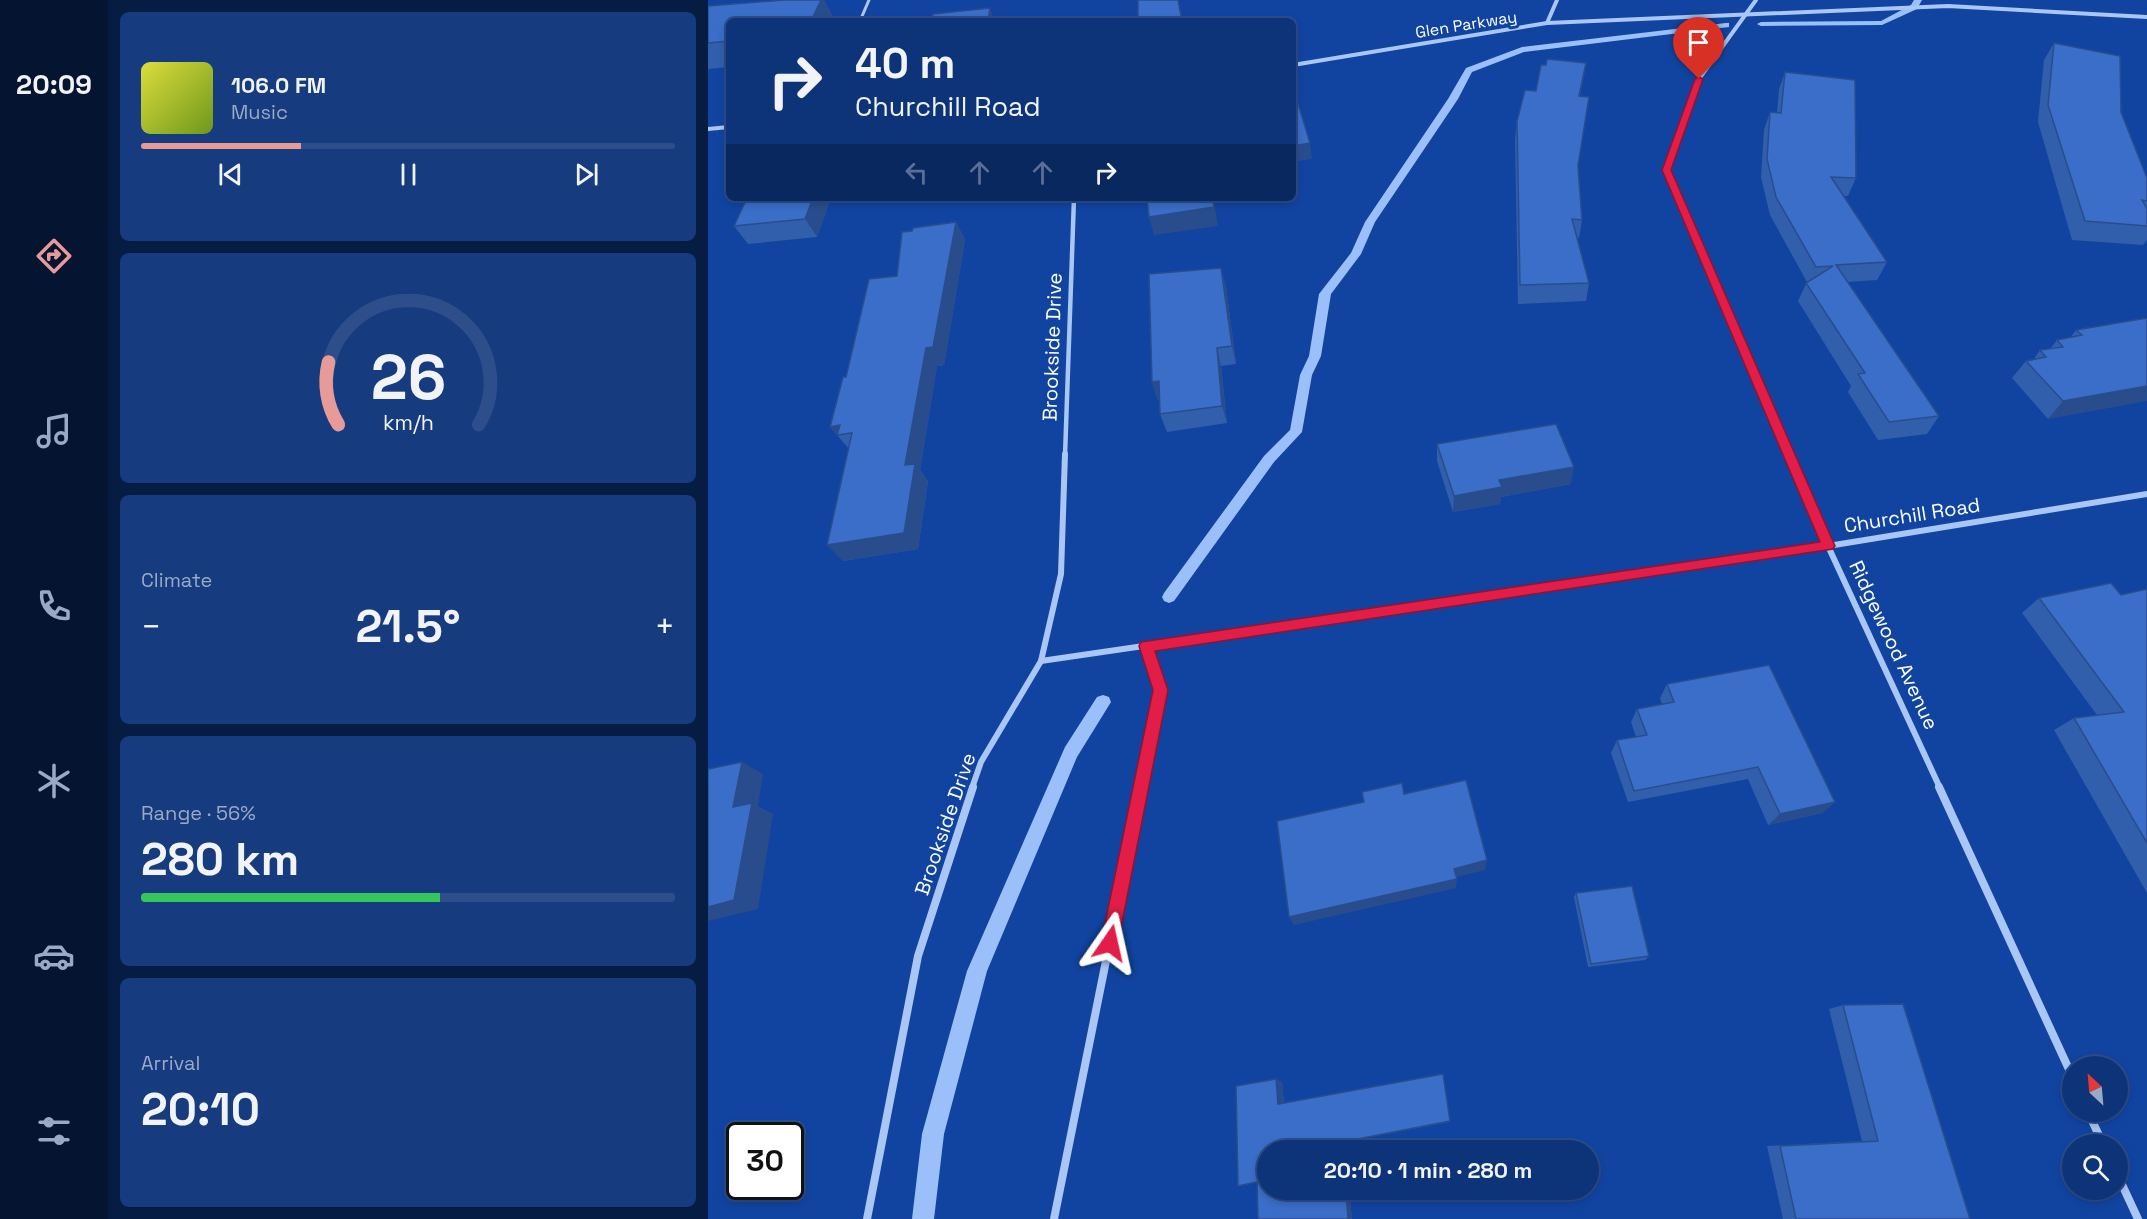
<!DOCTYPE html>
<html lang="en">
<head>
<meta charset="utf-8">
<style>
  body { margin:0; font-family:"Space Grotesk",sans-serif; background:#163b7e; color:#f1f3f6; height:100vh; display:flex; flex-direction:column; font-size:22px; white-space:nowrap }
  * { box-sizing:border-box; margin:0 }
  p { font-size:20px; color:#9aaac6 }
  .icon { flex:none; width:33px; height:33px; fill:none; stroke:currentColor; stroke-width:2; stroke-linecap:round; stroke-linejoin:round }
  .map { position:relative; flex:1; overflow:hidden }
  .drawer { display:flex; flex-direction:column; gap:12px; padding:12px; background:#071c43; width:600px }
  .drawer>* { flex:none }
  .top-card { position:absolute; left:18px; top:18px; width:570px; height:183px; border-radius:9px; box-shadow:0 3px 9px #0003,0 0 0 2px #2d4e8a; background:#0d3379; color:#f1f3f6; overflow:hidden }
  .needle { width:39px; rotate:334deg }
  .tools { position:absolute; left:1354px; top:1056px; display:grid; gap:12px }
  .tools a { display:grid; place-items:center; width:66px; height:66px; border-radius:50%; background:#0d3379; box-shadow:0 3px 9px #0003,0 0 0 2px #2d4e8a; font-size:30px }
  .speed { position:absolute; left:18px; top:1122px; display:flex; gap:12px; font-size:30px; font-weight:700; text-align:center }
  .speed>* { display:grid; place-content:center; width:78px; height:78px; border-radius:50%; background:#0d3379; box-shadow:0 3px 9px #0003,0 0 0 2px #2d4e8a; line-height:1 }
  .speed .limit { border:3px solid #111; border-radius:9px; background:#fff; color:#111 }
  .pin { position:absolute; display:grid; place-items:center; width:51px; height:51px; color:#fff; margin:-62px -26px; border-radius:50% 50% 50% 0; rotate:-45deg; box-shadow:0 0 6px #0007 }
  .pin .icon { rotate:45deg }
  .me { position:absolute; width:66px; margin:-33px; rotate:11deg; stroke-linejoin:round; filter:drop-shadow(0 0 4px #0008) }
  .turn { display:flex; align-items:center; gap:21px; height:126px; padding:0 30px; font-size:27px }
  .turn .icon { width:78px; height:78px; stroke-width:2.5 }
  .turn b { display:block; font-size:42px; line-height:51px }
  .lanes { display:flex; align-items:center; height:57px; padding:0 30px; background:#0003; justify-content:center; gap:30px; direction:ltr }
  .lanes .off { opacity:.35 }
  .big { font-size:45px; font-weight:600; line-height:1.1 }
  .drawer .widget { flex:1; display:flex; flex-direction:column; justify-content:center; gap:9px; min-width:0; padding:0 21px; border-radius:9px; background:#163b7e }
  .drawer .dial { align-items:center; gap:0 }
  .dial svg { height:156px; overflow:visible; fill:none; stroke:#2d4e8a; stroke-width:7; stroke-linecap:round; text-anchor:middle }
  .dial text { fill:#f1f3f6; stroke:none }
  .song { display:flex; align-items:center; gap:18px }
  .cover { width:72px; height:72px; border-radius:9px; background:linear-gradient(135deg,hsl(60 70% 55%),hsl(80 70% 35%)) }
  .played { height:6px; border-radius:3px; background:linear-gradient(90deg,#e69b98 30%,#2d4e8a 30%) }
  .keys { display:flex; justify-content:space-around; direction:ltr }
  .heat { display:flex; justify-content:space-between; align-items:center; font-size:33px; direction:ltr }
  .charge { height:9px; border-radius:4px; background:linear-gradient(90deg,#34c759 56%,#2d4e8a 0) }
  .trip { position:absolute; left:549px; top:1140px; width:342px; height:60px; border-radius:30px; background:#0d3379; box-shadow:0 3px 9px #0003,0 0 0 2px #2d4e8a; font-weight:600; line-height:60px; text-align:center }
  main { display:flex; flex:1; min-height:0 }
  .dock { display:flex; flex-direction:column; width:108px; justify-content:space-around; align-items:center; background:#051430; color:#9aaac6 }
  .dock .icon { width:42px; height:42px }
  .dock .current { color:#e69b98 }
  .dock b { font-size:27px; color:#f1f3f6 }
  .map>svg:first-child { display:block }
</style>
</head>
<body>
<main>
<nav class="dock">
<b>20:09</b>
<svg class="icon current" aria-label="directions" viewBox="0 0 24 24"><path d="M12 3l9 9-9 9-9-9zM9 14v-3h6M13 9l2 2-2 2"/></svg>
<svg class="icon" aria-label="music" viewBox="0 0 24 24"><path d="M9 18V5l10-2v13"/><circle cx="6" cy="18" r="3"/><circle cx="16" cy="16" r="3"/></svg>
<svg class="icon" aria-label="phone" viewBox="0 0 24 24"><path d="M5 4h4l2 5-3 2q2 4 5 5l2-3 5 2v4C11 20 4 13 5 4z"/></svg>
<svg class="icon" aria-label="climate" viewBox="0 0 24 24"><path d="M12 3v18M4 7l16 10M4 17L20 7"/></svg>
<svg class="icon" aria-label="car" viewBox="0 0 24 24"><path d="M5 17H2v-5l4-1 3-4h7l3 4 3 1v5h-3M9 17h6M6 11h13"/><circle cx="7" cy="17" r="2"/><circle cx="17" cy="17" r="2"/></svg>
<svg class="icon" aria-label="filters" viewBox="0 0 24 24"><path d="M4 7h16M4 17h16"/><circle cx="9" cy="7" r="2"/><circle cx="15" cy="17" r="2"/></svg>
</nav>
<section class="drawer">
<div class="widget">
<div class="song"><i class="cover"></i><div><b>106.0 FM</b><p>Music</p></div></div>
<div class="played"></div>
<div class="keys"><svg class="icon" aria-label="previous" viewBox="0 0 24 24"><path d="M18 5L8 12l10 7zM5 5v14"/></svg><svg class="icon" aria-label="pause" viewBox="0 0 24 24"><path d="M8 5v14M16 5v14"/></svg><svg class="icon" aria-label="next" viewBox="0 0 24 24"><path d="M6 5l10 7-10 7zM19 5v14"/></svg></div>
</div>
<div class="widget dial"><svg viewBox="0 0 100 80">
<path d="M14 69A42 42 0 1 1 86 69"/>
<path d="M14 69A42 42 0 0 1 9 37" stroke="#e69b98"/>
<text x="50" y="56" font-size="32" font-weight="700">26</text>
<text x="50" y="72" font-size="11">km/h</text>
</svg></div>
<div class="widget"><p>Climate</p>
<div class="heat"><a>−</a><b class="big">21.5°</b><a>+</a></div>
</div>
<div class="widget"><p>Range · 56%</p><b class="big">280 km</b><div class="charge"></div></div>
<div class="widget"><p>Arrival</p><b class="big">20:10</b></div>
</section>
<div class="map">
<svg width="1439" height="1219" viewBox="0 0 1439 1219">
  <rect width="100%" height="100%" fill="#1144a1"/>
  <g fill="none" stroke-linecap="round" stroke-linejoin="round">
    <!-- stream -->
    <g fill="#9bbff8" fill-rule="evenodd">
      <path d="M 1206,0 L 1214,0 L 1209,9 L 1174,25 L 1053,26 L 1049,24 L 1053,22 L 1173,21 L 1203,5 Z"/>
      <path d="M 1018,23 L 1021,23 L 1021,27 L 816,52 L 764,72 L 750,99 L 667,222 L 653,254 L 623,294 L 613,356 L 604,375 L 594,432 L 566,462 L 466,601 L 461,603 L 456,601 L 454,597 L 456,593 L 556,456 L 582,430 L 592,375 L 601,356 L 611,294 L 643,253 L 657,222 L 740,99 L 758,68 L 814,47 Z"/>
      <path d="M 395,695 L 401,697 L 403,702 L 369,757 L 279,971 L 236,1134 L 226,1219 L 204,1219 L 214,1134 L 259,971 L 357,747 L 389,697 Z"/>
    </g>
    <!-- lane -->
    <path stroke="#a9c6f5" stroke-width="3" d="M 152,21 L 161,0"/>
    <!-- street-far3 -->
    <g stroke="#a9c6f5" stroke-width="4">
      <path d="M 839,23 L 849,0"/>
      <path d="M 585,65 L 839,23 L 1240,6 L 1439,17"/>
      <path d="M 0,129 L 21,127"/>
      <path d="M 970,199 L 958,170 L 991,79 L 1048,0"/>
    </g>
    <!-- street-far2 -->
    <g stroke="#a9c6f5" stroke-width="4.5">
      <path d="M 970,197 L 1081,456"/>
      <path d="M 357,456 L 366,198"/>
    </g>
    <!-- street-far1 -->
    <g stroke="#a9c6f5" stroke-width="6">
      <path d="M 1080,454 L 1120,546 L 1232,788"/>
      <path d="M 333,661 L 1120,546 L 1439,494"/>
      <path d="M 264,788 L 273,762 L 333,661 L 353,574 L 357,454"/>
      <path d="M 433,788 L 453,690 L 439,646"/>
    </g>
    <!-- street -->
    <g stroke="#a9c6f5" stroke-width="8">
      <path d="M 1231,787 L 1365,1078"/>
      <path d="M 1380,1112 L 1395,1144"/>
      <path d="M 1410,1176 L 1430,1219"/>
      <path d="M 159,1219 L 210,956 L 265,787"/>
      <path d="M 346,1219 L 433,787"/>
    </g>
  </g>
  <!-- wall -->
  <g fill="#325fac">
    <path d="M 116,0 L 127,21 L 21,21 L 21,67 L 0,69 L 0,6 Z"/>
    <path d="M 1346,43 L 1413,112 L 1439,178 L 1439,240 L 1435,245 L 1364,240 L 1330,122 L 1336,60 Z"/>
    <path d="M 878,63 L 872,96 L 870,168 L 874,220 L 871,238 L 869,238 L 881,283 L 878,301 L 810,304 L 807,139 L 809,121 L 828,91 L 838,65 Z"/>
    <path d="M 1077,72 L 1148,178 L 1140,196 L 1136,196 L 1179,262 L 1169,280 L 1139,282 L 1231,416 L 1219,434 L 1170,440 L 1140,392 L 1143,386 L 1090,301 L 1099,282 L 1062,215 L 1053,177 L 1056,130 L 1062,112 L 1069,113 L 1071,89 Z"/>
    <path d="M 123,198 L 109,237 L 40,244 L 26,226 Z"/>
    <path d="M 248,222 L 257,240 L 236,365 L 229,366 L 212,470 L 220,481 L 210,549 L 135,561 L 141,449 L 122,427 L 138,377 L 189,276 L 204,231 Z"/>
    <path d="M 518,286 L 528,364 L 513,366 L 519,423 L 459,432 L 452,414 L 452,400 L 450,400 L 444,382 Z"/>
    <path d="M 1439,318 L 1340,419 L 1304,378 L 1318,361 L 1326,359 L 1332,350 L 1342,349 L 1349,340 L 1362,338 L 1368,330 Z"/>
    <path d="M 729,444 L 863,484 L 793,497 L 792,504 L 745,512 L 729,461 Z"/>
    <path d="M 1439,589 L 1439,893 L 1346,730 L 1366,718 L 1389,715 L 1314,613 L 1331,598 L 1413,595 Z"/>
    <path d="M 959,684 L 1127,802 L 1114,813 L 1060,825 L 1040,779 L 920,802 L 903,753 L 909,740 L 928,737 L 923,722 L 929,709 L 954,704 L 952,698 Z"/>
    <path d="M 868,893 L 941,956 L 937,960 L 880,967 L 866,897 Z"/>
    <path d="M 1135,1005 L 1262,1219 L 1075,1219 L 1059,1146 L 1154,1141 L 1121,1009 Z"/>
    <path d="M 574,1082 L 576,1103 L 742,1121 L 741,1122 L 637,1142 L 560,1190 L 641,1190 L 644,1219 L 550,1219 Z"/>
  </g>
  <!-- shaded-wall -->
  <g fill="#294d8c">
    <path d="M 113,0 L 116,0 L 127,21 L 103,21 Z"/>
    <path d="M 282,8 L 286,21 L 280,21 Z"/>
    <path d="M 878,63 L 875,81 L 869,113 L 871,96 Z"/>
    <path d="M 602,143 L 604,159 L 585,162 L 585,146 Z"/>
    <path d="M 105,198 L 123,198 L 109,237 L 97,219 Z"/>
    <path d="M 505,198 L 510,226 L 446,235 L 441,217 Z"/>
    <path d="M 248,222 L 257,240 L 236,365 L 229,366 L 212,470 L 220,481 L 210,549 L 135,561 L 119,545 L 197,465 L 218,348 Z"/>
    <path d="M 513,268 L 518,286 L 528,364 L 524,346 Z"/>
    <path d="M 509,348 L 513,366 L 519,423 L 514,406 Z"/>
    <path d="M 451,381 L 457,399 L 450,400 L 444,382 Z"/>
    <path d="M 1439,386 L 1439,401 L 1340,419 L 1355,401 Z"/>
    <path d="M 132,425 L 129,435 L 137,444 L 122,427 Z"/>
    <path d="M 866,467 L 863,484 L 793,497 L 792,504 L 745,512 L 746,496 L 791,480 Z"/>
    <path d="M 34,762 L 55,774 L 50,806 L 65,814 L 50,909 L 0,921 L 0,907 L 25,807 Z"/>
    <path d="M 1127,802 L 1114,813 L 1060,825 L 1072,814 Z"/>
    <path d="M 779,860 L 777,870 L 745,878 L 746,869 Z"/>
    <path d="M 749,879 L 748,888 L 586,925 L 581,917 Z"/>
    <path d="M 568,1079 L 574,1082 L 576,1105 L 570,1104 Z"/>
    <path d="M 634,1142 L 637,1142 L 638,1150 L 635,1150 Z"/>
    <path d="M 638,1190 L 641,1190 L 644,1219 L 640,1219 Z"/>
  </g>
  <!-- building -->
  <g fill="#3a6ec8" stroke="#294d8c" stroke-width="1.5">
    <path d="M 76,0 L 113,0 L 103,21 L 21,21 L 21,41 L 0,43 L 0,6 Z"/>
    <path d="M 430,0 L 470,0 L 474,21 L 430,21 Z"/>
    <path d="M 282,8 L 280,21 L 223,21 L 225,14 Z"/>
    <path d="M 1346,43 L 1412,56 L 1413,112 L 1439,178 L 1439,201 L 1434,200 L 1439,209 L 1439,226 L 1377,221 L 1340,105 Z"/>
    <path d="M 839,59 L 878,63 L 871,96 L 881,97 L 870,166 L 874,220 L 864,219 L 881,283 L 812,285 L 809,121 L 817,90 L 828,91 L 833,65 L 838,65 Z"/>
    <path d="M 1077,72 L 1147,80 L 1148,178 L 1123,177 L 1179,262 L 1128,265 L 1231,416 L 1181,422 L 1150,374 L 1157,373 L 1098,283 L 1125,266 L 1108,267 L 1068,197 L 1059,159 L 1062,112 L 1073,113 Z"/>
    <path d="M 585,87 L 602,143 L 585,146 Z"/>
    <path d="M 39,198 L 105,198 L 97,219 L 26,226 Z"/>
    <path d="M 439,198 L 504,198 L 506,207 L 441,217 Z"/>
    <path d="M 248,222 L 225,347 L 218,348 L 197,465 L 207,464 L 196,533 L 119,545 L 144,433 L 129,435 L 132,425 L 122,427 L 135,377 L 138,377 L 161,279 L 189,276 L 194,232 L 204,231 L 205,228 Z"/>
    <path d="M 513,268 L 524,346 L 509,348 L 514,406 L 452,414 L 451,381 L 444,382 L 441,274 Z"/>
    <path d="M 1439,318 L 1439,386 L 1355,401 L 1318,361 L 1338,357 L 1332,350 L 1355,347 L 1349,340 L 1374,335 L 1368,330 Z"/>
    <path d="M 848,424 L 866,467 L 791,480 L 794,487 L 746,496 L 729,444 Z"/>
    <path d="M 1403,583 L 1413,595 L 1439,589 L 1439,843 L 1366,718 L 1416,712 L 1331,598 Z"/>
    <path d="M 1061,665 L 1127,802 L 1072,814 L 1050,767 L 926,791 L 909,740 L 939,735 L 929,709 L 966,702 L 959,684 Z"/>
    <path d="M 34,762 L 25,807 L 44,803 L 26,900 L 0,907 L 0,769 Z"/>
    <path d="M 758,780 L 779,860 L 746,869 L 749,879 L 581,917 L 569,821 L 656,802 L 654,792 L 694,783 L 696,794 Z"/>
    <path d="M 924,886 L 941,956 L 883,964 L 868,893 Z"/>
    <path d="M 1195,1004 L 1262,1219 L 1088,1219 L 1072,1146 L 1170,1141 L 1135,1005 Z"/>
    <path d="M 735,1074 L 742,1121 L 634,1142 L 635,1150 L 560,1150 L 560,1190 L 638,1190 L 640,1219 L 550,1219 L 549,1182 L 530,1186 L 528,1086 L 568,1079 L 570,1104 Z"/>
  </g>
  <!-- route -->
  <path fill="#e11d48" stroke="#92132f" stroke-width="1.5" d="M 991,77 L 995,79 L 963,170 L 1127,546 L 1125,549 L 447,651 L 460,690 L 410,943 L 408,949 L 402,952 L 396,949 L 393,943 L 445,690 L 431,646 L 433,642 L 1112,542 L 954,170 L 987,79 Z"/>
  <g text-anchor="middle" stroke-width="6" stroke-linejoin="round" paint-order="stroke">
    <!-- far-street labels -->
    <g font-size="16" fill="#fff" stroke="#1144a1">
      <text transform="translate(758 24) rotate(-9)" y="6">Glen Parkway</text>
    </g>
    <!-- street labels -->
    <g font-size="20" fill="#fff" stroke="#1144a1">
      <text transform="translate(344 347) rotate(-88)" y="7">Brookside Drive</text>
      <text transform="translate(1204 515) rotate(-9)" y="7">Churchill Road</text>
      <text transform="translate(1186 645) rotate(65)" y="7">Ridgewood Avenue</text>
      <text transform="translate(237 824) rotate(-71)" y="7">Brookside Drive</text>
    </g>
  </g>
</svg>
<div class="tools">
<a><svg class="needle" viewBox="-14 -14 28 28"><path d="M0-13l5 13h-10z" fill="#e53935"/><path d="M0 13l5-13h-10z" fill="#9aaac6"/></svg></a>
<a><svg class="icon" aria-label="search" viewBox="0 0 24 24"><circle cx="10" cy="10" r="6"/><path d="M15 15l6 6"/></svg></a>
</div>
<div class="speed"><div class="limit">30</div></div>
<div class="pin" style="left:991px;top:79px;background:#d93025"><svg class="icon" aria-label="arrive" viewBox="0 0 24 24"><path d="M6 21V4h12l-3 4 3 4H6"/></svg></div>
<svg class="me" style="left:402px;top:943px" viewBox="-20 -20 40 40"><path d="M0-17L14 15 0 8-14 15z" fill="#e11d48" stroke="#fff" stroke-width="4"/></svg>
<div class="trip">20:10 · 1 min · 280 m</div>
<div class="top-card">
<div class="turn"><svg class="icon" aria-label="right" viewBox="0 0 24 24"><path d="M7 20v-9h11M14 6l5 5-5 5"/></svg><div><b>40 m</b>Churchill Road</div></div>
<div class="lanes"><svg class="icon off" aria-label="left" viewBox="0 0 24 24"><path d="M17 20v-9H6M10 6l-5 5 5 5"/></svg><svg class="icon off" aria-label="ahead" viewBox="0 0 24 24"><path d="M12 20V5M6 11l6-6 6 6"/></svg><svg class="icon off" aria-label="ahead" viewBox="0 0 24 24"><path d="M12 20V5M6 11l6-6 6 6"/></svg><svg class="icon" aria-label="right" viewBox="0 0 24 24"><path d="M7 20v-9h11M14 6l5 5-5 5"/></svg></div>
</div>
</div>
</main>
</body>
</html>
